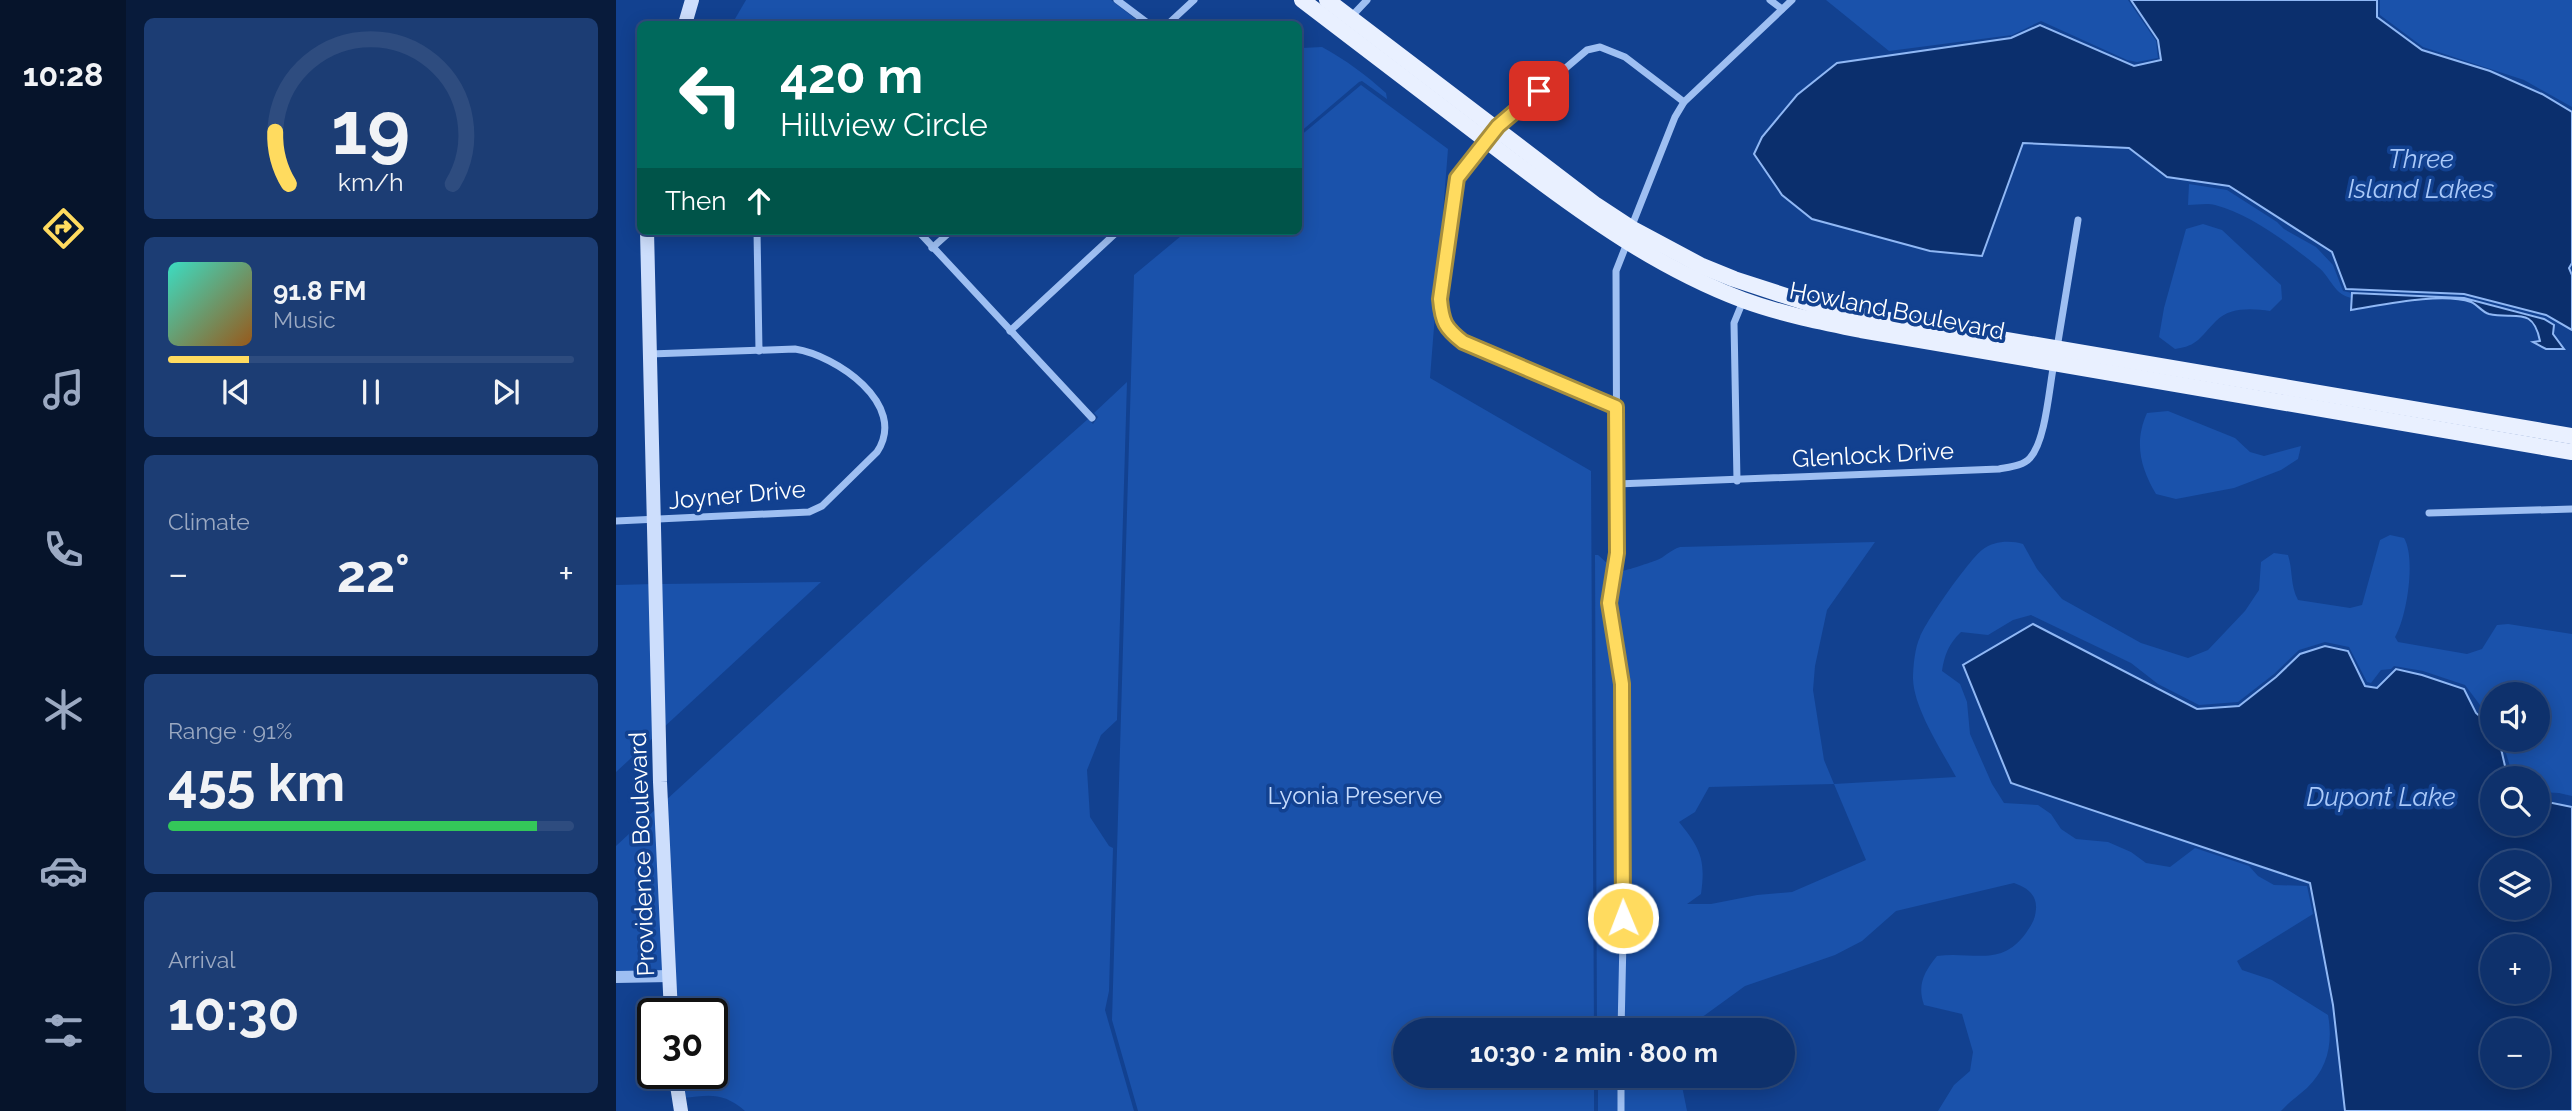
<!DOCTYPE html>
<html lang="en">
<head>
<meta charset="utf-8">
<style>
  body { margin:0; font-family:Raleway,sans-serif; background:#1c3d74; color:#f1f3f6; height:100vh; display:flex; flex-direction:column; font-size:26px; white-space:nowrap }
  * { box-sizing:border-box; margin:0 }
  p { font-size:23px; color:#9ba9c2 }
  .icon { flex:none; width:38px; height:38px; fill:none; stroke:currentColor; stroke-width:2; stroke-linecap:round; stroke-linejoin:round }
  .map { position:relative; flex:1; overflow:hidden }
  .details { display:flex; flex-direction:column; gap:18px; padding:18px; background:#081b3b; width:490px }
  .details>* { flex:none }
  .guide { position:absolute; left:21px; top:21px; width:665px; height:214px; border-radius:10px; box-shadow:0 4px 18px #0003,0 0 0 2px #2e4c7f; background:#00695c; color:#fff; overflow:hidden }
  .fabs { position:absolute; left:1864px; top:682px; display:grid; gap:14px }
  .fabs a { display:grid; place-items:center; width:70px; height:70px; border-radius:50%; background:#0e316c; box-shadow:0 4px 18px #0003,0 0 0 2px #2e4c7f; font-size:35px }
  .speed { position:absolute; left:21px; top:998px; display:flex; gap:14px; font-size:35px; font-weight:700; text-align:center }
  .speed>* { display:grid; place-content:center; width:91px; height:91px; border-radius:50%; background:#0e316c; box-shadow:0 4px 18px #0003,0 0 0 2px #2e4c7f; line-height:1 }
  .speed .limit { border:4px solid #111; border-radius:10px; background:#fff; color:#111 }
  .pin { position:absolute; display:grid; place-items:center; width:60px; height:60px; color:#fff; margin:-30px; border-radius:14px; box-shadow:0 4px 10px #0006 }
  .me { position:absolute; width:77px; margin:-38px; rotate:359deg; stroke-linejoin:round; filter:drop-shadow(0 0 5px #0008) }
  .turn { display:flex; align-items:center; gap:24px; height:147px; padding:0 28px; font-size:32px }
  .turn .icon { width:91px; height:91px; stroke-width:2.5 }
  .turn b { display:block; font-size:49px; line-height:60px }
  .then { display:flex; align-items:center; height:66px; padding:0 28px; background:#0003; gap:14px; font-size:26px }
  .big { font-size:52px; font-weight:700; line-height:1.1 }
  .details .widget { flex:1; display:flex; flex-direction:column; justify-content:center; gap:10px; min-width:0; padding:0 24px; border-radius:10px; background:#1c3d74 }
  .details .dial { align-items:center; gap:0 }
  .dial svg { height:182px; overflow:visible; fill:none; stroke:#2e4c7f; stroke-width:7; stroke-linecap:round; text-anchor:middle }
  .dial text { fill:#f1f3f6; stroke:none }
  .song { display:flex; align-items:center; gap:21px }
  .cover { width:84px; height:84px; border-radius:10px; background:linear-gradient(135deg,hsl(170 70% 55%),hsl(30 70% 35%)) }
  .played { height:7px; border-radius:4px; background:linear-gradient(90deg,#ffdb5f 20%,#2e4c7f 20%) }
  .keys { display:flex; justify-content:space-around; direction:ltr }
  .heat { display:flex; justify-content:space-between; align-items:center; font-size:38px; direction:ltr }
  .charge { height:10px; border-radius:5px; background:linear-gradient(90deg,#34c759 91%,#2e4c7f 0) }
  .trip { position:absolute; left:777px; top:1018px; width:402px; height:70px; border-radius:35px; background:#0e316c; box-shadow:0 4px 18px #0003,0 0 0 2px #2e4c7f; font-weight:700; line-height:70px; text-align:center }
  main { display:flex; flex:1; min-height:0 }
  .dock { display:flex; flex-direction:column; width:126px; justify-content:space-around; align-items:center; background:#06142b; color:#9ba9c2 }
  .dock .icon { width:49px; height:49px }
  .dock .current { color:#ffdb5f }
  .dock b { font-size:32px; color:#f1f3f6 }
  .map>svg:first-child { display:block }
</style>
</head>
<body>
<main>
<nav class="dock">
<b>10:28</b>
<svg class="icon current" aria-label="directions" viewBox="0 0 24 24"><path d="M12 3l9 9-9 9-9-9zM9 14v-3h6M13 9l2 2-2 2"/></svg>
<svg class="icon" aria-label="music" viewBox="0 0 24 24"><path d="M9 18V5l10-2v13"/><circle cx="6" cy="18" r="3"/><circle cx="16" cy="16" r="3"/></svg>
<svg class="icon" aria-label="phone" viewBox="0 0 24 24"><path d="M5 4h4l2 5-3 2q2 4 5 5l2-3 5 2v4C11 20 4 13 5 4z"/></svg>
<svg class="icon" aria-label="climate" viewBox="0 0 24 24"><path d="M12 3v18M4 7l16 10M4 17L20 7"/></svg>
<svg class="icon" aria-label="car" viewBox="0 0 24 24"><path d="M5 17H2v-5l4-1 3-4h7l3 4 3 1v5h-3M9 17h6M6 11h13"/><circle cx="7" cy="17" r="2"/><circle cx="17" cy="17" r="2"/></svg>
<svg class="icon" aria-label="filters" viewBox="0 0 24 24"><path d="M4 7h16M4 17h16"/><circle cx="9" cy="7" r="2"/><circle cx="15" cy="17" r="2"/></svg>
</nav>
<section class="details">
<div class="widget dial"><svg viewBox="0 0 100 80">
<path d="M14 69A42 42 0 1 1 86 69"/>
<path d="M14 69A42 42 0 0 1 8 46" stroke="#ffdb5f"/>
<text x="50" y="56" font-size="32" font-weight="700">19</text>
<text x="50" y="72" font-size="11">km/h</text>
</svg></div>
<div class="widget">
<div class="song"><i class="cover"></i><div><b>91.8 FM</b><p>Music</p></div></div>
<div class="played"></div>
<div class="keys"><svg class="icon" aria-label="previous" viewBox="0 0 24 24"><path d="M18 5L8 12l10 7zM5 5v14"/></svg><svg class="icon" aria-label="pause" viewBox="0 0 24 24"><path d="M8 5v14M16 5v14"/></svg><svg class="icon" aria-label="next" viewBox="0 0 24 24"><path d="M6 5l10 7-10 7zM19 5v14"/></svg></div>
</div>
<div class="widget"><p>Climate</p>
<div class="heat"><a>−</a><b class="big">22°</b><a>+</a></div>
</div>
<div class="widget"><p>Range · 91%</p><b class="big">455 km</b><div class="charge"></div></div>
<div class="widget"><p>Arrival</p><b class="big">10:30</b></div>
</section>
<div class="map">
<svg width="1956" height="1111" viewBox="0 0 1956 1111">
  <rect width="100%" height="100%" fill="#124190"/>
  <!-- green -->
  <g fill="#1a52ab" fill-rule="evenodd">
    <path d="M 130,0 L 495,0 L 526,24 L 116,24 Z"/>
    <path d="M 1210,0 L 1512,0 L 1540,41 L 1542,58 L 1521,62 L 1511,60 L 1425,21 L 1396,35 L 1273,51 Z"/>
    <path d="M 1764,0 L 1956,0 L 1956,107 L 1908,80 L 1807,47 L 1764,15 Z"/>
    <path d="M 706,47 C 730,60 750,75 770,93 L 771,99 L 746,81 L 743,82 L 683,133 L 683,51 L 686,48 Z"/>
    <path d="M 745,85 L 832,149 L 814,378 L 975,471 L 978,1031 L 789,1031 L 789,1076 L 978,1076 L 978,1111 L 522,1111 L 496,1020 L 518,275 L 571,231 L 682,231 L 683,137 Z"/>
    <path d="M 1573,184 L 1611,190 L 1661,222 L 1668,229 L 1700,247 L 1717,265 L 1727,291 L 1736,293 L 1737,298 C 1718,296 1715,277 1702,267 C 1674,244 1634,214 1599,205 C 1591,203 1580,205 1572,205 Z"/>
    <path d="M 1587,224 L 1606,230 L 1665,285 L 1666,299 L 1654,311 C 1636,308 1613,307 1600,321 C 1584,337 1582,346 1559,349 L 1543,337 L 1548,308 L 1570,229 Z"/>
    <path d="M 511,382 L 501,720 L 485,735 L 471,770 L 474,817 L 493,846 L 497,848 L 493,991 L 489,1010 L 518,1111 L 129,1111 C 107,1092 94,1095 67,1098 L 64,1073 L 96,1073 L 96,1013 L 59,1013 L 49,801 L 308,564 L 472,419 L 477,424 L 482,417 L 478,413 Z"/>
    <path d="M 1552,411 L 1619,438 L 1634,452 L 1648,456 L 1685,446 L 1682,459 L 1665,470 L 1618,488 L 1560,499 L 1540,494 C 1524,467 1518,442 1531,413 Z"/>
    <path d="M 1774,535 L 1788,538 C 1800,558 1791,617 1779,637 L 1782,642 L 1851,654 L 1866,649 L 1881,625 L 1892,624 L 1956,634 L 1956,796 L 1943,793 L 1922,792 L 1922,779 L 1901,779 L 1896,773 L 1886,740 L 1922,740 L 1922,695 L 1876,695 L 1876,721 L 1849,685 L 1807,671 L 1778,666 L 1775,669 L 1765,670 L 1755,683 L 1751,682 L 1733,647 L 1709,642 L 1683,650 L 1658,674 L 1622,702 L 1583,705 L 1542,684 L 1515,663 L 1415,615 L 1397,620 L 1372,635 L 1345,632 C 1333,643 1328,656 1326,671 L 1344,684 L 1351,702 L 1354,734 L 1376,784 L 1388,803 L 1422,805 L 1435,814 L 1445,829 L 1460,839 L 1492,842 L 1515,852 L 1530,863 L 1554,867 L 1579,848 L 1633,866 L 1642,876 L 1658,885 L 1691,886 L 1697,914 L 1621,961 L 1626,970 L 1656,980 L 1712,1015 C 1717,1043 1712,1068 1691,1088 C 1682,1096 1673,1102 1665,1111 L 1322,1111 L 1338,1085 L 1354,1071 L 1357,1052 L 1346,1014 L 1308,1005 C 1301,985 1308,972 1321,956 C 1356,951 1385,968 1410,933 C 1416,924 1419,920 1420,909 C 1421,894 1410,887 1398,883 L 1280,911 L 1246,941 L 1219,955 L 1129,986 L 1067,1031 L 981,1031 L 979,555 L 982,555 C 988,560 996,569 1004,571 C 1007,572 1036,562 1041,560 C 1049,557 1054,550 1064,547 L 1259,542 L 1211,610 L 1199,666 L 1197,690 L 1208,760 L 1218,784 L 1340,777 C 1326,751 1298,709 1297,679 C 1297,667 1299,647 1304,637 C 1310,621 1353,560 1366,550 C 1377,541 1394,540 1407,544 L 1421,569 L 1446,599 L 1525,643 L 1572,658 L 1592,650 L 1629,611 L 1643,590 L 1645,562 L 1658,553 L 1672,555 C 1677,570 1674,585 1682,600 L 1734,608 L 1746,605 L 1764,540 ZM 1218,784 L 1250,860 L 1176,892 L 1141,895 L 1095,904 L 1071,904 L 1085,894 C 1090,859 1084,848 1063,822 L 1079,812 L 1093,787 Z"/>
    <path d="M 205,582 L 47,728 L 45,584 Z"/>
    <path d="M 37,584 L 39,736 L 0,772 L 0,585 Z"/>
    <path d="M 41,808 L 50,972 L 0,973 L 0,846 Z"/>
    <path d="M 982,1076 L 1064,1076 L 1071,1111 L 982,1111 Z"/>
  </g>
  <!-- water -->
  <g fill="#0b2f6d" stroke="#90b8f5" stroke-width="2" fill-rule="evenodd">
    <path d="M 1515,0 L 1761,0 L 1761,17 L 1806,50 L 1874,71 L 1926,94 L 1956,112 L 1956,263 L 1953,268 L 1956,275 L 1956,330 L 1930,315 L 1848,294 L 1730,289 L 1716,252 L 1613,186 L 1551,177 L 1513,148 L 1407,143 L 1366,256 L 1314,251 L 1196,219 L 1166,195 L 1138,154 L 1146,137 L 1181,95 L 1221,63 L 1395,38 L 1424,25 L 1518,66 L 1545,60 L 1542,40 Z"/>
    <path d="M 1736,293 L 1848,298 L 1928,319 L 1938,325 L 1937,334 L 1948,349 L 1930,349 L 1917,342 L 1924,341 C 1917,305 1898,320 1873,314 C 1866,312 1862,305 1855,302 C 1825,292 1767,305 1735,310 Z"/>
    <path d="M 1417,624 L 1581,709 L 1623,706 L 1660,677 L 1684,654 L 1709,646 L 1732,651 L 1749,686 L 1761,688 L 1780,669 L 1806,675 L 1848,689 L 1860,713 L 1876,727 L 1876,740 L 1883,740 L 1892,779 L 1876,779 L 1876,824 L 1922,824 L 1922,800 L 1956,807 L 1956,1111 L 1729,1111 L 1717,1005 L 1694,883 L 1395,783 L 1347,665 ZM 1876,863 L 1922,863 L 1922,908 L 1876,908 ZM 1876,947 L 1922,947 L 1922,992 L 1876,992 ZM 1876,1031 L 1922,1031 L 1922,1076 L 1876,1076 Z"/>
  </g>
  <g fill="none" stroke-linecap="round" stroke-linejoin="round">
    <!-- minor -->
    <g stroke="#9ebff2" stroke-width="7">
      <path d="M 501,0 L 533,24"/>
      <path d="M 1154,0 L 1166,9"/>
      <path d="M 734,18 L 751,0"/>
      <path d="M 552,24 L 578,0"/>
      <path d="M 879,128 L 971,50 L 984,47 L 1009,57 L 1068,102"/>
      <path d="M 869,140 L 841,178 L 824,299 C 826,321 829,327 847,342 L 1000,407"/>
      <path d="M 1015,228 L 1059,117 L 1068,102 L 1176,0"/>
      <path d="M 141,231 L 143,351"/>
      <path d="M 302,231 L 476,418"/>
      <path d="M 316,248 L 335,231"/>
      <path d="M 394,331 L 502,231"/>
      <path d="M 1441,348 L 1462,220"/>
      <path d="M 1121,481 L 1118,323 L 1127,301"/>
      <path d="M 1001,484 L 1383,469 C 1393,467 1407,466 1414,458 C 1430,440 1433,388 1438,363"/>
      <path d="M 1813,513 L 1956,509"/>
      <path d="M 0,521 L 193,512 L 206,506 L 261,452 C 293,404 219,355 179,349 L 34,354"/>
      <path d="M 1005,1031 L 1007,939 L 1006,684 L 993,603 L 1001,553 L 1000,271 L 1011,243"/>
      <path d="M 1005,1111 L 1005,1076"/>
    </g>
    <!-- tertiary -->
    <path stroke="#9ebff2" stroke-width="12" d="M 0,977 L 54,976"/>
    <!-- secondary -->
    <g stroke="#cddefc" stroke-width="14">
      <path d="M 69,24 L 76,0"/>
      <path d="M 31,231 L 44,782 L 55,1013"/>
      <path d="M 59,1073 L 65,1111"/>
    </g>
    <!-- primary -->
    <g stroke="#e9f0ff" stroke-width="16">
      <path d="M 686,0 C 756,53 826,107 897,161 C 968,215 1042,268 1127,300 C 1165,314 1206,322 1245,330 L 1956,452"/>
      <path d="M 711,0 L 980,205 L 1015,228 L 1086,266 L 1118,279 L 1207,308 L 1244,315 L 1956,436"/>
    </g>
  </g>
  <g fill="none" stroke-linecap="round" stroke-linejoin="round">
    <defs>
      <path id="route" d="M 923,91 L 882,126 L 841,178 L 824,299 C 826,322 829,328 847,342 L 1000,407 L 1001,553 L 993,603 L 1006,684 L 1007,918"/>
    </defs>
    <!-- route casing -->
    <use href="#route" stroke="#a68e3e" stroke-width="18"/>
    <!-- route -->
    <use href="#route" stroke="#ffdb5f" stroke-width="12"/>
  </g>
  <g text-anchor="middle" stroke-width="7" stroke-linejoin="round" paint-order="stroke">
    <!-- street labels -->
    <g font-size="24" fill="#fff" stroke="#124190">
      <text transform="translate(1281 311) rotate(11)" y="8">Howland Boulevard</text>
      <text transform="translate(1257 455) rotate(-3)" y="8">Glenlock Drive</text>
      <text transform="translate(121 495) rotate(-5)" y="8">Joyner Drive</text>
      <text transform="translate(26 854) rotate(-92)" y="8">Providence Boulevard</text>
    </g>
    <!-- park labels -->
    <g font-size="24" fill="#c5dbfd" stroke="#124190">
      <text x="739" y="804">Lyonia Preserve</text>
    </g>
    <!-- water labels -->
    <g font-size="26" font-style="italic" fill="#aac9f9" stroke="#124190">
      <text x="1805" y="168">Three<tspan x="1805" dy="30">Island Lakes</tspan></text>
      <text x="1765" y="806">Dupont Lake</text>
    </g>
  </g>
</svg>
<div class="fabs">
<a><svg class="icon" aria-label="sound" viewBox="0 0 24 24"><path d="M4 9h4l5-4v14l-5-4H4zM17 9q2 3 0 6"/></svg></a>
<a><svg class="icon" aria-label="search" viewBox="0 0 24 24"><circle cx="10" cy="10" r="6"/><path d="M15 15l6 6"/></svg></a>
<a><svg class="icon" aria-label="layers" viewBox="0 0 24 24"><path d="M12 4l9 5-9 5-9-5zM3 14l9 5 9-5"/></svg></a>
<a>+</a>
<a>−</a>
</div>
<div class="speed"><div class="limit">30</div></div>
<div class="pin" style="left:923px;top:91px;background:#d93025"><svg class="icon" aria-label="arrive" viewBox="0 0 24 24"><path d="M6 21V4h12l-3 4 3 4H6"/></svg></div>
<svg class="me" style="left:1007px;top:918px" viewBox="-20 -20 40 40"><circle r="17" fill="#ffdb5f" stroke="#fff" stroke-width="3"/><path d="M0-11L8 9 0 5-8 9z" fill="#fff"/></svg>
<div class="trip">10:30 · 2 min · 800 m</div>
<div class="guide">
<div class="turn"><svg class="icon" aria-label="left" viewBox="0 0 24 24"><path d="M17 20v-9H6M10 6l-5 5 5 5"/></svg><div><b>420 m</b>Hillview Circle</div></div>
<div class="then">Then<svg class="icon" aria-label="ahead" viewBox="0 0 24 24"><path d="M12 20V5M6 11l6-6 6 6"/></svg></div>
</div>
</div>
</main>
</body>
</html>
